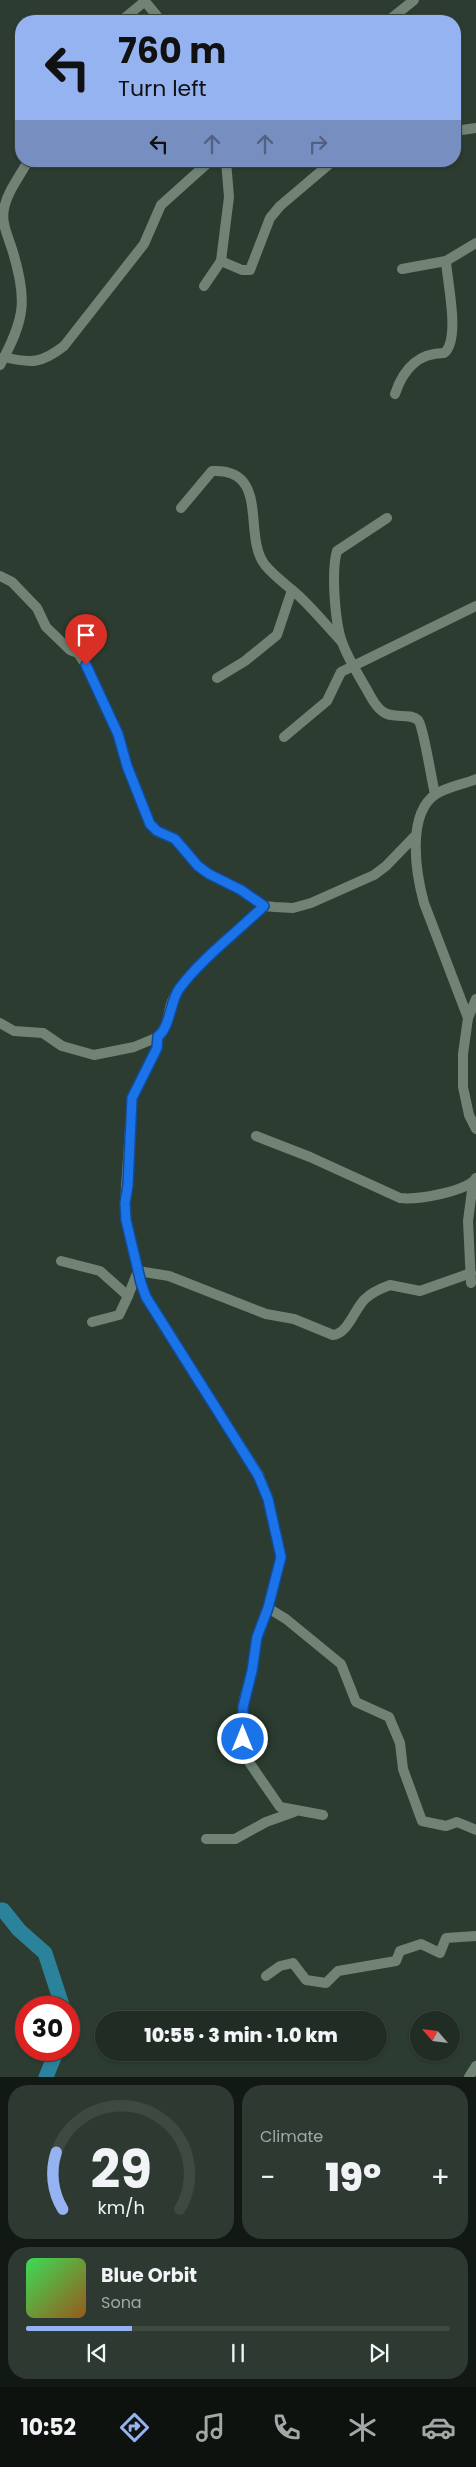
<!DOCTYPE html>
<html lang="en">
<head>
<meta charset="utf-8">
<style>
  body { margin:0; font-family:Poppins,sans-serif; background:#2d3931; color:#f1f3f6; height:100vh; display:flex; flex-direction:column; font-size:19px; white-space:nowrap }
  * { box-sizing:border-box; margin:0 }
  p { font-size:16px; color:#a2a8a6 }
  .icon { flex:none; width:28px; height:28px; fill:none; stroke:currentColor; stroke-width:2; stroke-linecap:round; stroke-linejoin:round }
  .map { position:relative; height:2077px; overflow:hidden }
  .details { display:flex; flex-direction:column; gap:8px; padding:8px; background:#121914; flex:1 }
  .details>* { flex:none }
  .banner { position:absolute; left:15px; top:15px; width:446px; height:152px; border-radius:20px; box-shadow:0 1px 4px #0004,0 0 0 1px #3e4941; background:#95b2f1; color:#111; overflow:hidden }
  .needle { width:32px; rotate:298deg }
  .controls { position:absolute; left:410px; top:2011px; display:grid; gap:10px }
  .controls a { display:grid; place-items:center; width:50px; height:50px; border-radius:50%; background:#212d24; box-shadow:0 1px 4px #0004,0 0 0 1px #3e4941; font-size:25px }
  .speed { position:absolute; left:15px; top:1996px; display:flex; gap:10px; font-size:25px; font-weight:700; text-align:center }
  .speed>* { display:grid; place-content:center; width:65px; height:65px; border-radius:50%; background:#212d24; box-shadow:0 1px 4px #0004,0 0 0 1px #3e4941; line-height:1 }
  .speed .limit { border:8px solid #d22; background:#fff; color:#111 }
  .pin { position:absolute; display:grid; place-items:center; width:42px; height:42px; color:#fff; margin:-51px -21px; border-radius:50% 50% 50% 0; rotate:-45deg; box-shadow:0 0 5px #0007 }
  .pin .icon { rotate:45deg }
  .me { position:absolute; width:55px; margin:-28px; rotate:0deg; stroke-linejoin:round; filter:drop-shadow(0 0 4px #0008) }
  .turn { display:flex; align-items:center; gap:18px; height:105px; padding:0 20px; font-size:22px }
  .turn .icon { width:65px; height:65px; stroke-width:2.5 }
  .turn b { display:block; font-size:35px; line-height:42px }
  .lanes { display:flex; align-items:center; height:48px; padding:0 20px; background:#0003; justify-content:center; gap:25px; direction:ltr }
  .lanes .off { opacity:.35 }
  .big { font-size:38px; font-weight:800; line-height:1.1 }
  .details .widget { flex:1; display:flex; flex-direction:column; justify-content:center; gap:8px; min-width:0; padding:0 18px; border-radius:20px; background:#2d3931 }
  .details .dial { align-items:center; gap:0 }
  .dial svg { height:130px; overflow:visible; fill:none; stroke:#3e4941; stroke-width:7; stroke-linecap:round; text-anchor:middle }
  .dial text { fill:#f1f3f6; stroke:none }
  .song { display:flex; align-items:center; gap:15px }
  .cover { width:60px; height:60px; border-radius:8px; background:linear-gradient(135deg,hsl(130 70% 55%),hsl(30 70% 35%)) }
  .played { height:5px; border-radius:2px; background:linear-gradient(90deg,#95b2f1 25%,#3e4941 25%) }
  .keys { display:flex; justify-content:space-around; direction:ltr }
  .heat { display:flex; justify-content:space-between; align-items:center; font-size:28px; direction:ltr }
  .details .tiles { flex:1; display:grid; gap:8px; grid-template-columns:1fr 1fr }
  .widget:last-child { grid-column:span 2 }
  .trip { position:absolute; left:95px; top:2011px; width:292px; height:50px; border-radius:25px; background:#212d24; box-shadow:0 1px 4px #0004,0 0 0 1px #3e4941; font-weight:800; line-height:50px; text-align:center }
  .dock { display:flex; height:80px; justify-content:space-around; align-items:center; background:#0d120e; color:#a2a8a6 }
  .dock .icon { width:35px; height:35px }
  .dock .on { color:#95b2f1 }
  .dock b { font-size:22px; color:#f1f3f6 }
  .map>svg:first-child { display:block }
</style>
</head>
<body>
<div class="map">
<svg width="476" height="2077" viewBox="0 0 476 2077">
  <rect width="100%" height="100%" fill="#2c3c30"/>
  <g fill="none" stroke-linecap="round" stroke-linejoin="round">
    <!-- river -->
    <g stroke="#2a839b" stroke-width="15">
      <path d="M 0,1910 L 3,1910 L 19,1930 L 45,1953 L 63,2008"/>
      <path d="M 46,2077 L 57,2050"/>
    </g>
    <!-- street -->
    <g stroke="#708375" stroke-width="10">
      <path d="M 144,0 L 161,21"/>
      <path d="M 121,21 L 144,2"/>
      <path d="M 388,21 L 414,0"/>
      <path d="M 455,131 L 476,128"/>
      <path d="M 221,261 L 242,270 L 250,270 L 270,218 L 280,206 L 333,161"/>
      <path d="M 402,269 L 446,261 L 476,243"/>
      <path d="M 204,286 L 221,261 L 229,197 L 226,161"/>
      <path d="M 4,357 C 32,364 42,363 64,346 L 144,244 L 161,205 L 210,161"/>
      <path d="M 0,365 C 25,319 28,300 12,249 C 8,236 1,223 4,209 C 7,192 20,176 28,161"/>
      <path d="M 395,394 C 403,370 417,353 444,353 C 461,340 447,281 446,261"/>
      <path d="M 181,508 L 212,471 C 271,468 242,536 265,565 C 275,577 288,586 299,596 C 314,610 327,626 341,641"/>
      <path d="M 387,518 L 337,551 C 331,571 335,623 342,642 C 348,659 358,674 367,690 C 371,697 375,706 382,711 C 392,720 409,712 418,720 C 423,725 432,782 435,794"/>
      <path d="M 0,576 L 12,582 L 37,608 L 46,627 L 70,650 L 78,653 L 86,665 L 118,734 L 127,765 L 150,824 L 157,831 L 175,839 L 198,866 L 209,874 L 241,890 L 264,906 L 275,907 L 293,908 L 311,903 L 374,875 L 386,866 L 414,837"/>
      <path d="M 217,678 L 245,661 L 277,635 L 292,590"/>
      <path d="M 284,737 L 327,701 L 341,672 L 476,606"/>
      <path d="M 476,779 C 464,784 447,787 436,794 C 406,814 416,874 424,903 L 468,1018 L 463,1054 L 463,1087 L 469,1115 L 476,1129"/>
      <path d="M 264,906 C 240,929 188,970 173,999 C 167,1011 169,1029 158,1037 L 157,1048 L 132,1098 L 125,1203 L 126,1220 L 141,1283 L 146,1297 L 259,1475 L 268,1499 L 281,1557 L 268,1608 L 257,1637 L 252,1671 L 244,1699 L 242,1752 L 280,1807 L 323,1815"/>
      <path d="M 468,1018 L 476,999"/>
      <path d="M 0,1023 L 14,1031 L 43,1033 L 62,1046 L 94,1055 L 134,1047 L 158,1037"/>
      <path d="M 256,1136 L 310,1157 L 400,1198 C 416,1200 467,1192 476,1178"/>
      <path d="M 61,1261 L 100,1271 L 128,1296 L 138,1271 L 169,1276 L 266,1314 L 294,1319 L 333,1335 C 348,1334 355,1308 365,1299 C 371,1293 382,1288 390,1285 L 420,1291 L 471,1273"/>
      <path d="M 471,1283 L 468,1221 L 473,1183"/>
      <path d="M 92,1322 L 119,1315 L 128,1296"/>
      <path d="M 268,1608 L 286,1619 L 341,1664 L 356,1702 L 389,1717 L 400,1743 L 403,1769 L 422,1821 L 446,1826 L 457,1822 L 476,1830"/>
      <path d="M 206,1839 L 235,1839 L 266,1822 L 294,1812"/>
      <path d="M 266,1976 L 280,1966 L 293,1963 L 306,1980 L 326,1983 L 338,1971 L 396,1961 L 400,1951 L 421,1944 L 440,1953 L 446,1938 L 476,1936"/>
      <path d="M 469,2077 L 476,2066"/>
    </g>
  </g>
  <g fill="none" stroke-linecap="round" stroke-linejoin="round">
    <defs>
      <path id="route" d="M 86,665 L 118,734 L 127,766 L 150,824 L 157,831 L 175,839 L 198,866 L 209,874 L 241,890 L 264,906 C 237,932 201,959 179,989 C 170,1002 170,1028 158,1036 L 157,1048 L 132,1098 L 128,1185 L 125,1203 L 126,1220 L 141,1283 L 146,1297 L 258,1475 L 268,1499 L 281,1557 L 268,1608 L 257,1637 L 252,1671 L 243,1707 L 243,1739"/>
    </defs>
    <!-- route casing -->
    <use href="#route" stroke="#114b97" stroke-width="12"/>
    <!-- route -->
    <use href="#route" stroke="#1a73e8" stroke-width="9"/>
  </g>
</svg>
<div class="controls">
<a><svg class="needle" viewBox="-14 -14 28 28"><path d="M0-13l5 13h-10z" fill="#e53935"/><path d="M0 13l5-13h-10z" fill="#a2a8a6"/></svg></a>
</div>
<div class="speed"><div class="limit">30</div></div>
<div class="pin" style="left:86px;top:665px;background:#d93025"><svg class="icon" aria-label="arrive" viewBox="0 0 24 24"><path d="M6 21V4h12l-3 4 3 4H6"/></svg></div>
<svg class="me" style="left:243px;top:1739px" viewBox="-20 -20 40 40"><circle r="17" fill="#1a73e8" stroke="#fff" stroke-width="3"/><path d="M0-11L8 9 0 5-8 9z" fill="#fff"/></svg>
<div class="trip">10:55 · 3 min · 1.0 km</div>
<div class="banner">
<div class="turn"><svg class="icon" aria-label="left" viewBox="0 0 24 24"><path d="M17 20v-9H6M10 6l-5 5 5 5"/></svg><div><b>760 m</b>Turn left</div></div>
<div class="lanes"><svg class="icon" aria-label="left" viewBox="0 0 24 24"><path d="M17 20v-9H6M10 6l-5 5 5 5"/></svg><svg class="icon off" aria-label="ahead" viewBox="0 0 24 24"><path d="M12 20V5M6 11l6-6 6 6"/></svg><svg class="icon off" aria-label="ahead" viewBox="0 0 24 24"><path d="M12 20V5M6 11l6-6 6 6"/></svg><svg class="icon off" aria-label="right" viewBox="0 0 24 24"><path d="M7 20v-9h11M14 6l5 5-5 5"/></svg></div>
</div>
</div>
<section class="details">
<div class="tiles">
<div class="widget dial"><svg viewBox="0 0 100 80">
<path d="M14 69A42 42 0 1 1 86 69"/>
<path d="M14 69A42 42 0 0 1 10 34" stroke="#95b2f1"/>
<text x="50" y="56" font-size="32" font-weight="700">29</text>
<text x="50" y="72" font-size="11">km/h</text>
</svg></div>
<div class="widget"><p>Climate</p>
<div class="heat"><a>−</a><b class="big">19°</b><a>+</a></div>
</div>
<div class="widget">
<div class="song"><i class="cover"></i><div><b>Blue Orbit</b><p>Sona</p></div></div>
<div class="played"></div>
<div class="keys"><svg class="icon" aria-label="previous" viewBox="0 0 24 24"><path d="M18 5L8 12l10 7zM5 5v14"/></svg><svg class="icon" aria-label="pause" viewBox="0 0 24 24"><path d="M8 5v14M16 5v14"/></svg><svg class="icon" aria-label="next" viewBox="0 0 24 24"><path d="M6 5l10 7-10 7zM19 5v14"/></svg></div>
</div>
</div>
</section>
<nav class="dock">
<b>10:52</b>
<svg class="icon on" aria-label="directions" viewBox="0 0 24 24"><path d="M12 3l9 9-9 9-9-9zM9 14v-3h6M13 9l2 2-2 2"/></svg>
<svg class="icon" aria-label="music" viewBox="0 0 24 24"><path d="M9 18V5l10-2v13"/><circle cx="6" cy="18" r="3"/><circle cx="16" cy="16" r="3"/></svg>
<svg class="icon" aria-label="phone" viewBox="0 0 24 24"><path d="M5 4h4l2 5-3 2q2 4 5 5l2-3 5 2v4C11 20 4 13 5 4z"/></svg>
<svg class="icon" aria-label="climate" viewBox="0 0 24 24"><path d="M12 3v18M4 7l16 10M4 17L20 7"/></svg>
<svg class="icon" aria-label="car" viewBox="0 0 24 24"><path d="M5 17H2v-5l4-1 3-4h7l3 4 3 1v5h-3M9 17h6M6 11h13"/><circle cx="7" cy="17" r="2"/><circle cx="17" cy="17" r="2"/></svg>
</nav>
</body>
</html>
